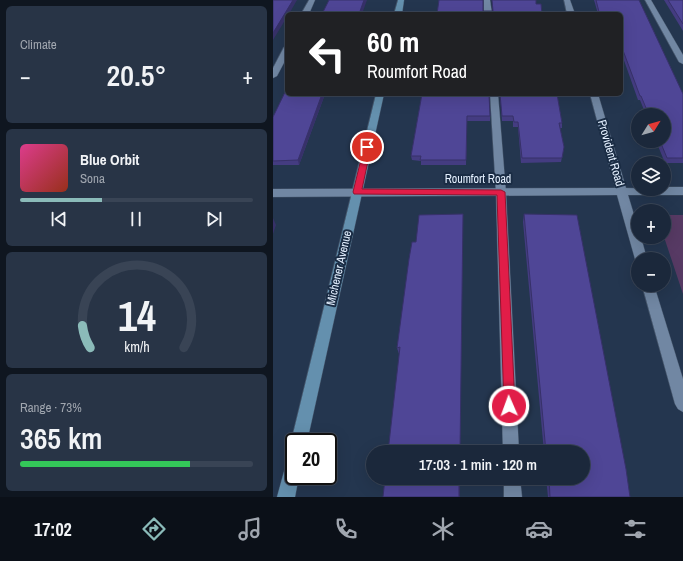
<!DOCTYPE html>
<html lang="en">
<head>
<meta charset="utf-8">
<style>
  body { margin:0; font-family:"Archivo Narrow",sans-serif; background:#283446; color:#f1f3f6; height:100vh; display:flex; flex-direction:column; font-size:15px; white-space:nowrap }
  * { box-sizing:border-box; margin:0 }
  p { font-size:13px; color:#a0a6af }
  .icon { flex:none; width:22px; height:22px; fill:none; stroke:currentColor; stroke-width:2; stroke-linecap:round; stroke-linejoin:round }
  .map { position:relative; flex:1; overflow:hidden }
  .panel { display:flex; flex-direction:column; gap:6px; padding:6px; background:#0f1620; width:273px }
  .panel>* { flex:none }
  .banner { position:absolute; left:12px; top:12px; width:338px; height:84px; border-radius:6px; box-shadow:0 4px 16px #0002,0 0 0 1px #394455; background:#202124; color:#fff; overflow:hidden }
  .needle { width:26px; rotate:53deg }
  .controls { position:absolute; left:358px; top:108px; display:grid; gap:8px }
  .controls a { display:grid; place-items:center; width:40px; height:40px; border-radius:50%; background:#1b283b; box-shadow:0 4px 16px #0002,0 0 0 1px #394455; font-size:20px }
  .speed { position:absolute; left:12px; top:433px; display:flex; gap:8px; font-size:20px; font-weight:700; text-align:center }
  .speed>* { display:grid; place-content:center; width:52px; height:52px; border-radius:50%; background:#1b283b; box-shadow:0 4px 16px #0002,0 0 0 1px #394455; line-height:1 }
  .speed .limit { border:2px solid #111; border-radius:6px; background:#fff; color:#111 }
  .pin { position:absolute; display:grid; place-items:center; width:34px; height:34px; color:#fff; margin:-17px; border:2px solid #fff; border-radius:50%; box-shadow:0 1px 4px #0007 }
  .me { position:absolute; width:44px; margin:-22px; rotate:358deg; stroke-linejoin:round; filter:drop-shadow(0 0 3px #0008) }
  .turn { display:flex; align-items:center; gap:14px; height:84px; padding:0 16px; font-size:18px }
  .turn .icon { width:52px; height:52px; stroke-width:2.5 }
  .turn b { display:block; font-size:28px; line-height:34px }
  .big { font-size:30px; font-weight:600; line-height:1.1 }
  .panel .widget { flex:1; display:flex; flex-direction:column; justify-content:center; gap:6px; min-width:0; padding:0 14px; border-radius:6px; background:#283446 }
  .panel .dial { align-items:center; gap:0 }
  .dial svg { height:104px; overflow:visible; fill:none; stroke:#394455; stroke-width:7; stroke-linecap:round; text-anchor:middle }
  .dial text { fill:#f1f3f6; stroke:none }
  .song { display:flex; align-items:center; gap:12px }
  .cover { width:48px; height:48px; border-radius:6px; background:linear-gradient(135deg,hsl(330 70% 55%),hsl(10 70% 35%)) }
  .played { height:4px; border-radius:2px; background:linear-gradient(90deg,#8bbbb9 35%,#394455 35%) }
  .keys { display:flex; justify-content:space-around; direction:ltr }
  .heat { display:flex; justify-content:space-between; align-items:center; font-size:22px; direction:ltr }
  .charge { height:6px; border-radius:3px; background:linear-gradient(90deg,#34c759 73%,#394455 0) }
  .trip { position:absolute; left:93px; top:445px; width:224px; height:40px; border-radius:20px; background:#1b283b; box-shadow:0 4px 16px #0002,0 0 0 1px #394455; font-weight:600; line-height:40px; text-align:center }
  .tabs { display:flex; height:64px; justify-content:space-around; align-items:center; background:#0b1018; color:#a0a6af }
  .tabs .icon { width:28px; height:28px }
  .tabs .selected { color:#8bbbb9 }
  .tabs b { font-size:18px; color:#f1f3f6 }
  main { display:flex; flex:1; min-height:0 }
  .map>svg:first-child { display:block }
</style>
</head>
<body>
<main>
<section class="panel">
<div class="widget"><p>Climate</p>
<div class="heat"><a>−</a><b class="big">20.5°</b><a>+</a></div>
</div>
<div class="widget">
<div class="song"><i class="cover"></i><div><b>Blue Orbit</b><p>Sona</p></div></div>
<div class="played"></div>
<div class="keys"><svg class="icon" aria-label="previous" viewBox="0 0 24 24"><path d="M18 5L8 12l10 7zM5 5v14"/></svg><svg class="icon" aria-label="pause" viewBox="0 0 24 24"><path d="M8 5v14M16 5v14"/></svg><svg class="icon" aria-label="next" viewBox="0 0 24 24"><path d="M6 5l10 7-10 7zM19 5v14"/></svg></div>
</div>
<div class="widget dial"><svg viewBox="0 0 100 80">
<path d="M14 69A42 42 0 1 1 86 69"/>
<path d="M14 69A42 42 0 0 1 8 52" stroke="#8bbbb9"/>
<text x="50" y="56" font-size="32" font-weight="700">14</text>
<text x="50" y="72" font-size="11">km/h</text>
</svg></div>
<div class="widget"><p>Range · 73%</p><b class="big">365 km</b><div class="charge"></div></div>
</section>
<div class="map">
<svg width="410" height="497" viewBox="0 0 410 497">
  <rect width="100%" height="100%" fill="#24364f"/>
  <!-- green -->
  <path fill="#573a64" d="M 391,215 L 410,215 L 410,294 L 391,237 Z"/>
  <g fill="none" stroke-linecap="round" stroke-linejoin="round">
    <defs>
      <g id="lane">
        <path d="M 36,0 L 42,0 L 36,14 L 28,14 Z"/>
        <path d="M 211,0 L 217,0 L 219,14 L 211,14 Z"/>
        <path d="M 372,0 L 378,0 L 410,55 L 410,64 L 406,62 Z"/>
        <path d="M 11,47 L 14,47 L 14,57 L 4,76 L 0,78 L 0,68 Z"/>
        <path d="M 217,94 L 225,94 L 233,193 L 246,452 L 230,452 L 223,193 Z"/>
        <path d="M 231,478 L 247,478 L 249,497 L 231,497 Z"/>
      </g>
      <g id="street">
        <path d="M 291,0 L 297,0 L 302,14 L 294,14 Z"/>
        <path d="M 317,94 L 325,94 L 353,188 L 391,189 L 391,187 L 410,187 L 410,195 L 355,195 L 365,228 L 365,237 L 368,237 L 374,259 L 365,259 L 365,263 L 362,259 L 344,195 L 0,197 L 0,189 L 342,188 Z"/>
        <path d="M 369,285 L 381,285 L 410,379 L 410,412 L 405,409 L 402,404 Z"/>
      </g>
      <g id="secondary">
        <path d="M 125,0 L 131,0 L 129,14 L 121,14 Z"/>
        <path d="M 103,94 L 111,94 L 34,442 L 21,442 L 21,448 L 18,442 Z"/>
        <path d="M 21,455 L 21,476 L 26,476 L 22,497 L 4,497 L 15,457 Z"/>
      </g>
    </defs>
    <!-- lane casing -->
    <use href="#lane" stroke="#445469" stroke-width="1"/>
    <!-- street casing -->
    <use href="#street" stroke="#445469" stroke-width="1"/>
    <!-- secondary casing -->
    <use href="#secondary" stroke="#445469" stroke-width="1"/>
    <!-- lane -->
    <use href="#lane" fill="#7187a3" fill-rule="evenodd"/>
    <!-- street -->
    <use href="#street" fill="#7187a3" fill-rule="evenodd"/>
    <!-- secondary -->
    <use href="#secondary" fill="#6490ae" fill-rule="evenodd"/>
  </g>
  <!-- wall -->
  <g fill="#443c81">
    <path d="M 321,0 L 366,0 L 410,94 L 410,163 L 392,163 L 383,141 L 391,141 L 391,115 L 373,115 L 367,100 L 365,100 L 348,52 L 348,14 L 325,14 Z"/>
    <path d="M 391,0 L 410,0 L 410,31 Z"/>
    <path d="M 14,94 L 52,94 L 26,165 L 0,165 L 0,117 Z"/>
    <path d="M 149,94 L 217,116 L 217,121 L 194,121 L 193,165 L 148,165 L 148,161 L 139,160 L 138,156 Z"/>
    <path d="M 227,94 L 284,94 L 289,123 L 289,128 L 287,128 L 291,147 L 288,162 L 248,163 L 245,127 L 240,127 L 240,121 L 229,121 Z"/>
    <path d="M 190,214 L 190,222 L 126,354 L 124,348 L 143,242 Z"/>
    <path d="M 251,214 L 357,497 L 275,497 L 273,478 L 310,478 L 310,452 L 271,452 L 250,222 Z"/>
  </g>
  <!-- shaded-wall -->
  <g fill="#373169">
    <path d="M 20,0 L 24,0 L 16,14 L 14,14 L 14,17 L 0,40 L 0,33 Z"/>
    <path d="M 91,0 L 94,0 L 89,14 L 86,14 Z"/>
    <path d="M 49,94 L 52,94 L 26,165 L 25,160 Z"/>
    <path d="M 0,218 L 3,225 L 0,234 Z"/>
    <rect x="186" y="478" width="1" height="19"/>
  </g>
  <!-- building -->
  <g fill="#4f4696" stroke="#373169">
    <path d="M 0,0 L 20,0 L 0,33 Z"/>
    <path d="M 56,0 L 91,0 L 86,14 L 49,14 Z"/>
    <path d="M 166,0 L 210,0 L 210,11 L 220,11 L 219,0 L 263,0 L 263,4 L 268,4 L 269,14 L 164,14 Z"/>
    <path d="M 323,0 L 366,0 L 410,94 L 410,158 L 394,158 L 387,141 L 391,141 L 391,115 L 376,115 L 368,96 L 367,96 L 348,45 L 348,14 L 332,14 L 330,12 L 326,12 Z"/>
    <path d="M 395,0 L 410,0 L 410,24 Z"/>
    <path d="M 14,88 L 14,94 L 49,94 L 25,160 L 0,161 L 0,117 Z"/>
    <path d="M 149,94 L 216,94 L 217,116 L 194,116 L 193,160 L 147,160 L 148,156 L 138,156 Z"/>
    <path d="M 227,94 L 284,94 L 289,123 L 286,123 L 291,147 L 289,158 L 249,158 L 245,122 L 241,122 L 240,116 L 229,116 Z"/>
    <path d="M 190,214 L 187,452 L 115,452 L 127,347 L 124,348 L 136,259 L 139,242 L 143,242 L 146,215 Z"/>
    <path d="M 251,214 L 304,215 L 353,469 L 357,497 L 277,497 L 276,478 L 310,478 L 310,452 L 273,452 Z"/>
    <path d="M 112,478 L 186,478 L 186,497 L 110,497 Z"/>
  </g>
  <!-- route -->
  <path fill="#e11d48" stroke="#92132f" d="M 94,144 L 98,147 L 89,189 L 228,190 L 232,192 L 242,406 L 241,410 L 236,412 L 232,410 L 231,406 L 224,195 L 81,194 L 80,192 L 91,147 Z"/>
  <g text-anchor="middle" stroke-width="4" stroke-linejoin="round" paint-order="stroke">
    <!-- street labels -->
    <g font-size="12" fill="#e3effe" stroke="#1a2c44">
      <text transform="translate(338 153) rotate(74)" y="4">Provident Road</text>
      <text x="205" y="183">Roumfort Road</text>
      <text transform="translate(66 268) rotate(-77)" y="4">Michener Avenue</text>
    </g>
  </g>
</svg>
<div class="controls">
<a><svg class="needle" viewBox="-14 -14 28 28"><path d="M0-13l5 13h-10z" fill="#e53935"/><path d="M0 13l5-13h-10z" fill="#a0a6af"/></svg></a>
<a><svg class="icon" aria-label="layers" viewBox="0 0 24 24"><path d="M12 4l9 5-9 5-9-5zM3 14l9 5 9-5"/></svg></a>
<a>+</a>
<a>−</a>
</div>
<div class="speed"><div class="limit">20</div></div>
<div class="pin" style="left:94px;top:147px;background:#d93025"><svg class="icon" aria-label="arrive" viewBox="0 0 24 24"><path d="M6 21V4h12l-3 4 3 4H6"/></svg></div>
<svg class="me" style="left:236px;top:406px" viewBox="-20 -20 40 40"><circle r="17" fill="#e11d48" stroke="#fff" stroke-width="3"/><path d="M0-11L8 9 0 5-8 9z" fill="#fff"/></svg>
<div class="trip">17:03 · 1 min · 120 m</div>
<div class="banner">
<div class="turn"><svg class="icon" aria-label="left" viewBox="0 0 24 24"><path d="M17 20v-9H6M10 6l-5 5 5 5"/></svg><div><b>60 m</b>Roumfort Road</div></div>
</div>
</div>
</main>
<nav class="tabs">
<b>17:02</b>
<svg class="icon selected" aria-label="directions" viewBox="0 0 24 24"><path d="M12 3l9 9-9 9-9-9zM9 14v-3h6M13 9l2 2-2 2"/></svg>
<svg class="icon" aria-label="music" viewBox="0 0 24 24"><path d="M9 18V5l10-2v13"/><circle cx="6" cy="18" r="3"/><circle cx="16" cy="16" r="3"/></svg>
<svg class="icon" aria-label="phone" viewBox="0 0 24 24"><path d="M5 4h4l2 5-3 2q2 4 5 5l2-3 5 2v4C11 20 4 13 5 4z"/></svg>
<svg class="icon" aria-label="climate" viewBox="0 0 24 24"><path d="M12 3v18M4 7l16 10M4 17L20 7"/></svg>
<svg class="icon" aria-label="car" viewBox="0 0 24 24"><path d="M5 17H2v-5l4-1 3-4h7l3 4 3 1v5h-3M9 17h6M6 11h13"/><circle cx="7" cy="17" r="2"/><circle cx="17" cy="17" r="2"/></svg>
<svg class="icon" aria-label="filters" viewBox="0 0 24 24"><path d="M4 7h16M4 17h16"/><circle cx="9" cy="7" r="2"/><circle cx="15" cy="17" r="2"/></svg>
</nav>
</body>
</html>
